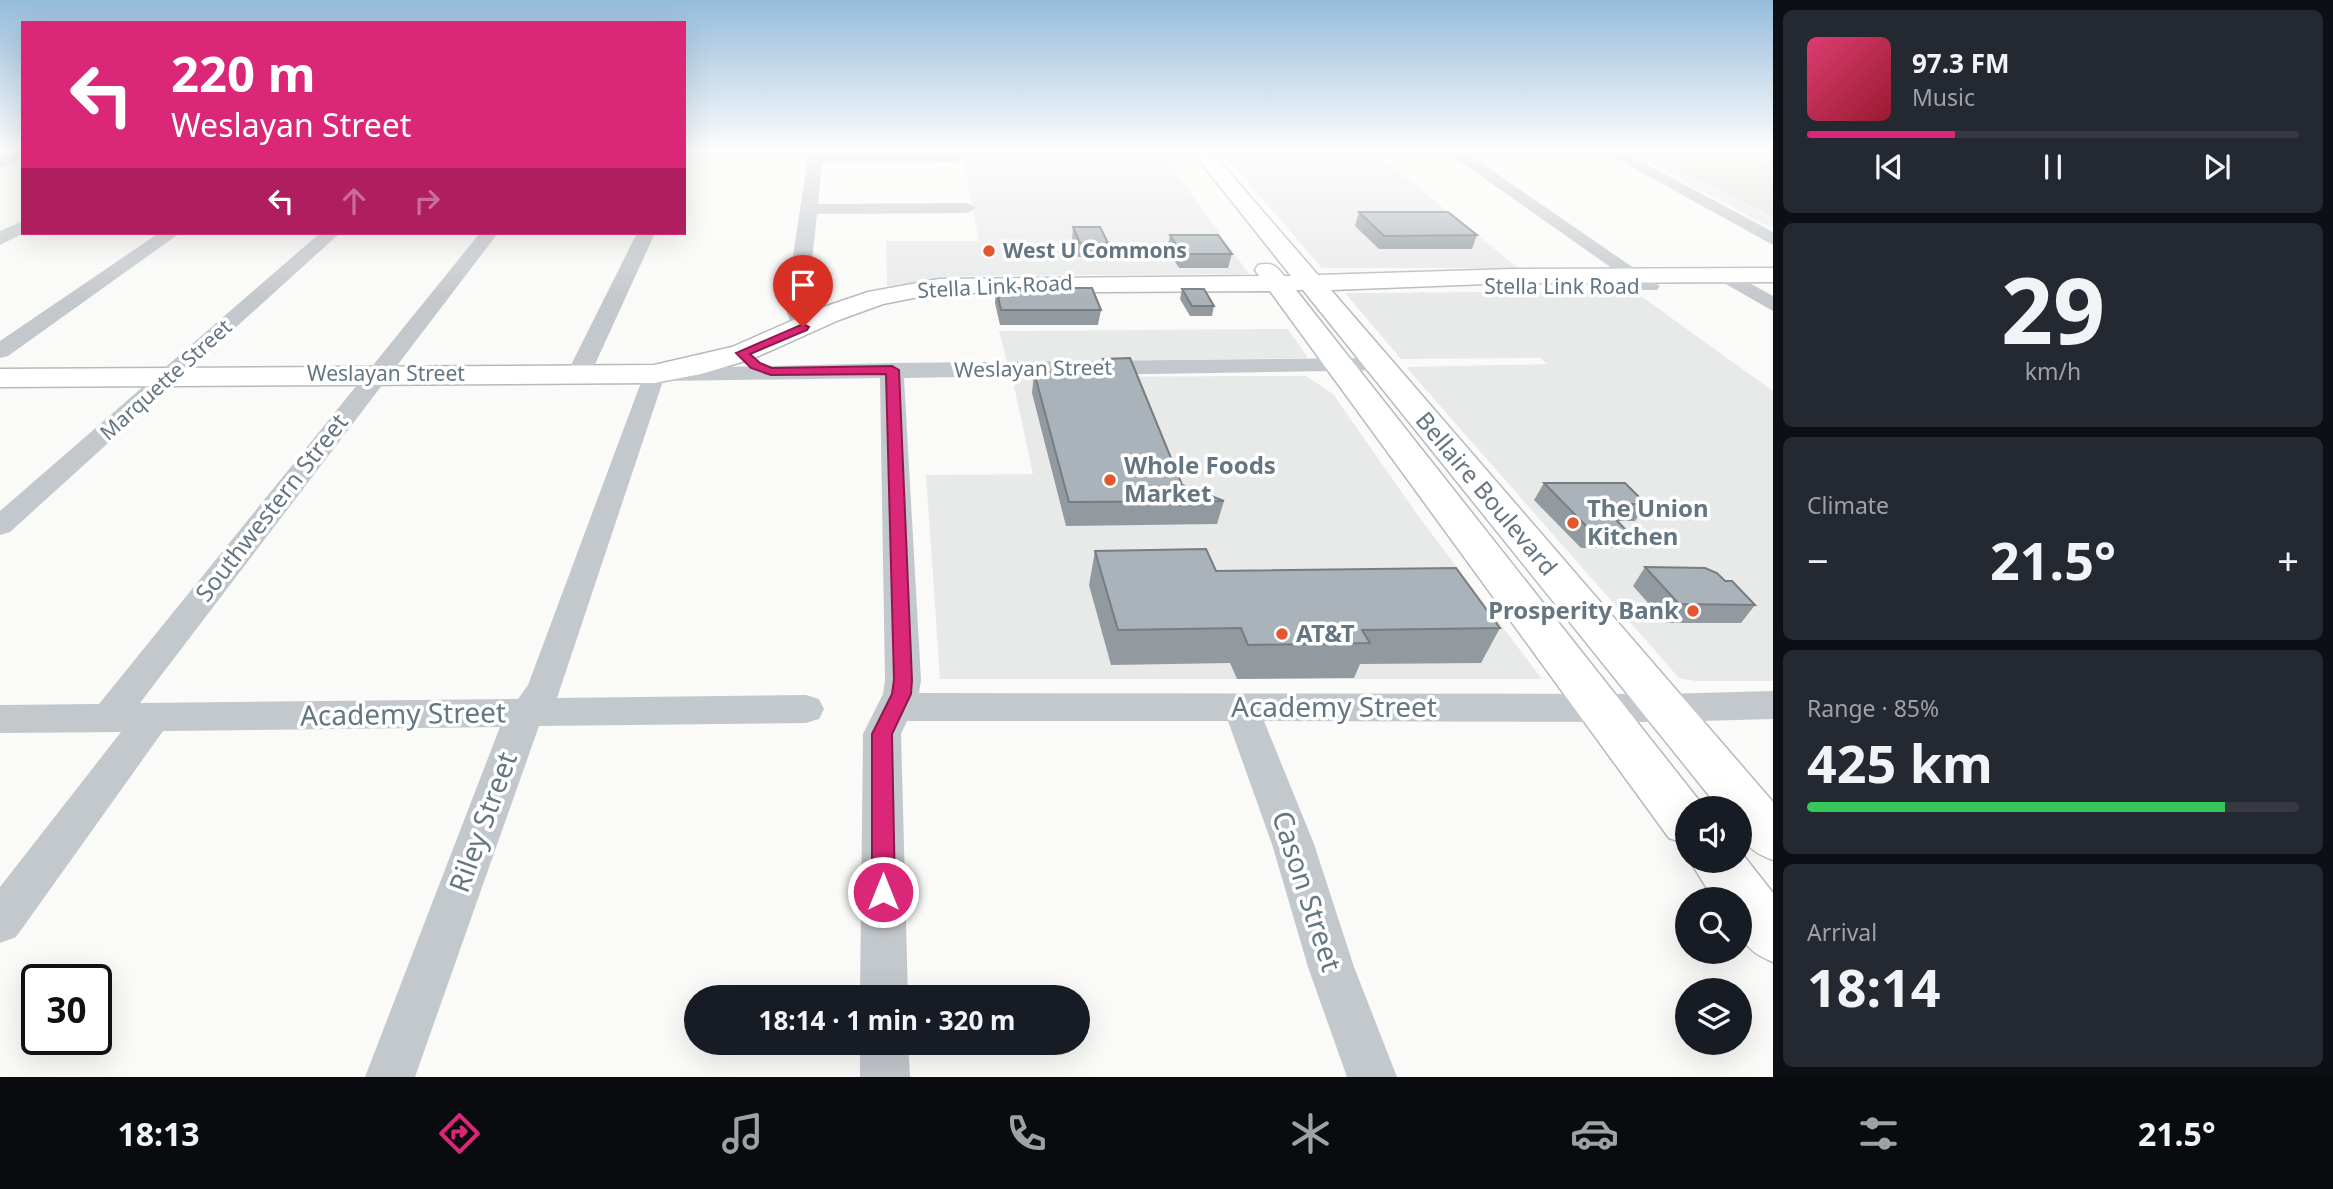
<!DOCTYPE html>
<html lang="en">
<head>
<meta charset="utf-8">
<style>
  body { margin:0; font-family:"Noto Sans",sans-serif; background:#242831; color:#f1f3f6; height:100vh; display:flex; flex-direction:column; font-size:26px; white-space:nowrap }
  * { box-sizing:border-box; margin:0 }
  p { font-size:23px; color:#9ea1a6 }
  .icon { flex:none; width:38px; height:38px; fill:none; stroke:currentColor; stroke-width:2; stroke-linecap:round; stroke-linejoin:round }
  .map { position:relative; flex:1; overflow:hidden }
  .side { display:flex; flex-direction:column; gap:10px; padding:10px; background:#0d0f14; width:560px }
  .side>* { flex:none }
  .hud { position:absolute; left:21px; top:21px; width:665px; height:214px; border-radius:0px; box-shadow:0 7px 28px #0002; background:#db2777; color:#fff; overflow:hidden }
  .controls { position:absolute; left:1675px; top:796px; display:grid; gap:14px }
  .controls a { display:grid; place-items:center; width:77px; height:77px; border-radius:50%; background:#171b24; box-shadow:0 7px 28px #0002; font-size:35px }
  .speed { position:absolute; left:21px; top:964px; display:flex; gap:14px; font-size:35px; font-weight:700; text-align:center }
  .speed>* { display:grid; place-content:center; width:91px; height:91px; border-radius:50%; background:#171b24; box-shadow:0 7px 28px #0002; line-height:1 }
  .speed .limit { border:4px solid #111; border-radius:10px; background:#fff; color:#111 }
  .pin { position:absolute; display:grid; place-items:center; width:60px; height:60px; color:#fff; margin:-72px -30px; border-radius:50% 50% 50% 0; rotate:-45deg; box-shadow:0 0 7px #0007 }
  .pin .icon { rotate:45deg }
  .me { position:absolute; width:77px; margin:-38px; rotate:0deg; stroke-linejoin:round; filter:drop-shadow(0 0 5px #0008) }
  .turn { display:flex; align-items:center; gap:24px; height:147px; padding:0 35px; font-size:32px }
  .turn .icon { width:91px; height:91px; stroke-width:2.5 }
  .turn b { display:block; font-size:49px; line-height:60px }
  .lanes { display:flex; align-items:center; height:66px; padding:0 35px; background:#0003; justify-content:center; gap:35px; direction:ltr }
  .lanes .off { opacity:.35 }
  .big { font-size:52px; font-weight:700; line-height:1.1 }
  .side .widget { flex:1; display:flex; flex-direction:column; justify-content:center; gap:10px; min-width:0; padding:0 24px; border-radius:10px; background:#242831 }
  .side .dial { align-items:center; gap:0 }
  .dial b { font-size:91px; line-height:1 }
  .song { display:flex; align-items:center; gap:21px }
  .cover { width:84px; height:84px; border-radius:10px; background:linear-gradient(135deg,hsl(340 70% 55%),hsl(350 70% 35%)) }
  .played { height:7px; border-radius:4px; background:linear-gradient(90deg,#db2777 30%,#363941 30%) }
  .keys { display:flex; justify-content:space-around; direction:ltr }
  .heat { display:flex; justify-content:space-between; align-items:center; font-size:38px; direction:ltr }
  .charge { height:10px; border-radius:5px; background:linear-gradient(90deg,#34c759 85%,#363941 0) }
  .trip { position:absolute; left:684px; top:985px; width:406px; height:70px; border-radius:35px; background:#171b24; box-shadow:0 7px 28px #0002; font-weight:700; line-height:70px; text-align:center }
  .tab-bar { display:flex; height:112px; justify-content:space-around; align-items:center; background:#090b0e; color:#9ea1a6 }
  .tab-bar .icon { width:49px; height:49px }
  .tab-bar .active { color:#db2777 }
  .tab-bar b { font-size:32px; color:#f1f3f6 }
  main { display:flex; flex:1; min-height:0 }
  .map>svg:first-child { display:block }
</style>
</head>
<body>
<main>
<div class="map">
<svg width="1773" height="1077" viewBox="0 0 1773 1077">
  <rect width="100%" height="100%" fill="#fafaf8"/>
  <!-- built -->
  <g fill="#e8e9e9">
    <path d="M 961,150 L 1159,150 L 1249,274 L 961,276 L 887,286 L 886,241 L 979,241 Z"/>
    <path d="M 1220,150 L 1371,150 L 1518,268 L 1322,268 Z"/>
    <path d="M 1625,150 L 1773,150 L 1773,229 Z"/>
    <path d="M 1634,291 L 1773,391 L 1773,681 L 1695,681 L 1679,678 L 1406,367 L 1547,364 L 1540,358 L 1401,359 L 1345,293 Z"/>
    <path d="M 1288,329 L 1308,358 L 1007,362 L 999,331 Z"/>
    <path d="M 1306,376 L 1333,394 L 1419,517 L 1542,679 L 940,679 L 926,475 L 1033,474 L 1012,377 Z"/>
  </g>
  <!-- green -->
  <g fill="#dadfd7">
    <path d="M 1651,150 L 1773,150 L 1773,154 L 1672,154 Z"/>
    <path d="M 1758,159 L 1773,165 L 1773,216 L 1660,160 Z"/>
  </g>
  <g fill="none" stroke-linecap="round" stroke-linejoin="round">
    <defs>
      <g id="major">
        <path d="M 1191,150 L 1210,150 L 1318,275 L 1513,269 L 1773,268 L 1773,282 L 1513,283 L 1331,290 L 1773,802 L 1773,860 C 1743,849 1740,838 1740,808 L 1719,808 L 1303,290 L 1296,290 L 1705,808 L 1687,808 L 1687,844 L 1669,838 L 1270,291 L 939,293 L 883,304 L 839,320 L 752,359 L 701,374 L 654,383 L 0,387 L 0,369 L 654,365 L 732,347 L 821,308 L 868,292 L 939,279 L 1259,276 L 1255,270 L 1258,265 C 1272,262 1276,265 1284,276 L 1291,276 Z"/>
        <path d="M 1740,851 L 1773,893 L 1773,962 C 1738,948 1740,934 1740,900 L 1714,900 L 1690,861 L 1740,861 Z"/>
      </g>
    </defs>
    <!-- major casing -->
    <use href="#major" stroke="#b5babe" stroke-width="3"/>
    <!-- minor -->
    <g fill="#c3c8cc" fill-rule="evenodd">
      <path d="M 18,150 L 23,150 L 23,159 L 0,168 L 0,157 Z"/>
      <path d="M 684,150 L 693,150 L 689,155 L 684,156 Z"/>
      <path d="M 809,150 L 823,150 L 823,153 L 956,152 L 964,157 L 956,162 L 822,163 L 818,204 L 967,203 L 976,208 L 967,213 L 817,214 L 807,308 L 814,327 L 811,332 L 795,332 L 785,308 Z"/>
      <path d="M 1444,150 L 1462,150 L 1660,286 L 1657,290 L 1643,290 Z"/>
      <path d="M 1601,150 L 1620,150 L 1773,232 L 1773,245 Z"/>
      <path d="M 23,221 L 24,233 L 0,245 L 0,231 Z"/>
      <path d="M 159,233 L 180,233 L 8,356 L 0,358 L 0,341 Z"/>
      <path d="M 320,233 L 340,233 L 10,532 L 0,535 L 0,511 Z"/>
      <path d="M 480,233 L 498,233 L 140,703 L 518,699 L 528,685 L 646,369 L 892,363 L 1378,358 L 1386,360 L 1390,365 L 1386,370 L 904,378 L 921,680 L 919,693 L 1664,694 L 1773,691 L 1773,719 L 1664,722 L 1264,721 L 1314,844 L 1354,967 L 1397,1077 L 1347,1077 L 1308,967 L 1272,844 L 1228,721 L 907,721 L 901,734 L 908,998 L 860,998 L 863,734 L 883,694 L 885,680 L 880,378 L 663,381 L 557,698 L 806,695 L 819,699 L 824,709 L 819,719 L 806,723 L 539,726 L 415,1077 L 365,1077 L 500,727 L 163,731 L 16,937 L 0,943 L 0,887 L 121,732 L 0,733 L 0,705 L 99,704 Z"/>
      <path d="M 637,233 L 655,233 L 591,373 L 587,378 L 571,378 L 567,373 Z"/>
      <path d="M 1724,269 L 1773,296 L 1773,311 L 1717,279 L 1714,275 L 1717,271 Z"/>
      <path d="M 860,1043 L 908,1043 L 910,1077 L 860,1077 Z"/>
    </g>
    <!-- major -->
    <use href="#major" fill="#fff" fill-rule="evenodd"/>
  </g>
  <!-- wall -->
  <g fill="#929a9f">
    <path d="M 1359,212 L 1477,235 L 1472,249 L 1379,249 L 1355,226 Z"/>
    <path d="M 1073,227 L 1108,243 L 1106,257 L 1078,257 L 1072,240 Z"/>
    <path d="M 1170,235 L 1232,254 L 1228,268 L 1179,268 L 1167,249 Z"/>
    <path d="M 996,288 L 1101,310 L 1098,325 L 1000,325 L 995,303 Z"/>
    <path d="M 1182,289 L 1214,306 L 1212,316 L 1190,316 L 1180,299 Z"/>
    <path d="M 1103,359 L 1182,485 L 1224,501 L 1217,524 L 1066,526 L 1032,393 L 1034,372 L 1101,372 Z"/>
    <path d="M 1544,483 L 1646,504 L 1635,521 L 1618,521 L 1626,530 L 1615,548 L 1581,548 L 1534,500 Z"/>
    <path d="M 1095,551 L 1216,571 L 1500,628 L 1481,663 L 1360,664 L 1354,678 L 1237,679 L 1230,663 L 1111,665 L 1089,585 Z"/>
    <path d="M 1645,567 L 1725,581 L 1755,605 L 1741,623 L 1666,623 L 1633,586 Z"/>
  </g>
  <!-- building -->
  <g fill="#aab3b9" stroke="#777d82" stroke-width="2">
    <path d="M 1359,212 L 1448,212 L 1477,235 L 1384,236 Z"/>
    <path d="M 1073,227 L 1100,227 L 1108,243 L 1080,243 Z"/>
    <path d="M 1170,235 L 1218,235 L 1232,254 L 1182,254 Z"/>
    <path d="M 996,288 L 1092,288 L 1101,310 L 1001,310 Z"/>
    <path d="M 1182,289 L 1204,289 L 1214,306 L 1192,306 Z"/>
    <path d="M 1130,358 L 1182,485 L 1224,501 L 1069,502 L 1034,372 L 1108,372 L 1103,359 Z"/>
    <path d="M 1544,483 L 1625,483 L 1646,504 L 1601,504 L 1626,530 L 1591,531 Z"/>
    <path d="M 1206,549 L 1216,571 L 1456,568 L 1500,628 L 1362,630 L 1370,643 L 1248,645 L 1241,628 L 1118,630 L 1095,551 Z"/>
    <path d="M 1645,567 L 1705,568 L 1717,573 L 1725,581 L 1732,581 L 1755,605 L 1679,604 Z"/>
  </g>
  <!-- sky -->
  <linearGradient id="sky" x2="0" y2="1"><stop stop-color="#96bcdc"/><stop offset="0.5" stop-color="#fdfdfc"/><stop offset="1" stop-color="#fdfdfc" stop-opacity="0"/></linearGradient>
  <rect width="1773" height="300" fill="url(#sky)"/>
  <!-- route -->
  <path fill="#db2777" stroke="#8e194d" stroke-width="2" d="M 803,324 L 809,327 L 807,330 L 750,354 L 760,363 L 772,368 L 892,366 L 899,370 L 912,680 L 911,694 L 892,734 L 895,892 L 891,899 L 883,903 L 875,899 L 872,892 L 872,734 L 892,694 L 894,680 L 886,374 L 771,375 L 751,368 L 736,353 Z"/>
  <!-- markers -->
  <g fill="#e4572e" stroke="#fff" stroke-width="2.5">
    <circle cx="989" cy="251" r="7"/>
    <circle cx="1110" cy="480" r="7"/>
    <circle cx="1573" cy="523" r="7"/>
    <circle cx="1693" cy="611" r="7"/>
    <circle cx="1282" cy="634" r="7"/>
  </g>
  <g text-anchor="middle" stroke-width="7" stroke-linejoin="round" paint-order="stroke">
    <!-- far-poi labels -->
    <g font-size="21" font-weight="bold" fill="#657683" stroke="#fff" text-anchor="start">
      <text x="1003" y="258">West U Commons</text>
    </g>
    <!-- far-street labels -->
    <g font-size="21" fill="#657683" stroke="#fff">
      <text transform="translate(995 287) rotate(-3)" y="7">Stella Link Road</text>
      <text x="1562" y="294">Stella Link Road</text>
      <text transform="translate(1033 369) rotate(-1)" y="7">Weslayan Street</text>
      <text x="386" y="381">Weslayan Street</text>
      <text transform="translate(166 380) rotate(-42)" y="7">Marquette Street</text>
    </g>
    <!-- poi labels -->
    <g font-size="24" font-weight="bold" fill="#657683" stroke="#fff" text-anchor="start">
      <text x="1124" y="474">Whole Foods<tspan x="1124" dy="28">Market</tspan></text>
      <text x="1587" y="517">The Union<tspan x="1587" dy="28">Kitchen</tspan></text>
      <text x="1679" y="619" text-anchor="end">Prosperity Bank</text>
      <text x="1296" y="642">AT&amp;T</text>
    </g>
    <!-- street labels -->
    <g font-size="24" fill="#657683" stroke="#fff">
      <text transform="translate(1486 494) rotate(50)" y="8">Bellaire Boulevard</text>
      <text transform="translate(272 508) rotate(-52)" y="8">Southwestern Street</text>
    </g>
    <!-- near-street labels -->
    <g font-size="28" fill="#657683" stroke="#fff">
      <text x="1334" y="717">Academy Street</text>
      <text transform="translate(403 714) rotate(-1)" y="10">Academy Street</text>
      <text transform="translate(483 822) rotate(-70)" y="10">Riley Street</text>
      <text transform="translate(1307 891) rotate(72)" y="10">Cason Street</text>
    </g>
  </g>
</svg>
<div class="controls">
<a><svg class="icon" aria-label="sound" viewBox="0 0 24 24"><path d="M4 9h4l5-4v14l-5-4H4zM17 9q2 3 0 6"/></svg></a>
<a><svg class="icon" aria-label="search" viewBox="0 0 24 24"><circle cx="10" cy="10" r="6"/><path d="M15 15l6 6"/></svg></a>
<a><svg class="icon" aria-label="layers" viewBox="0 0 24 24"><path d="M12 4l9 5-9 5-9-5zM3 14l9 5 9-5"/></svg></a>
</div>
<div class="speed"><div class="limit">30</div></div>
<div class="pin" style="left:803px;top:327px;background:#d93025"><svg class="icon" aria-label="arrive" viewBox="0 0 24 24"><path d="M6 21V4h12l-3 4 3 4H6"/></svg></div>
<svg class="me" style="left:883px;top:892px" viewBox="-20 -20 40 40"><circle r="17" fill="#db2777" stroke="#fff" stroke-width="3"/><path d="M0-11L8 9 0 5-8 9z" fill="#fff"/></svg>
<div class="trip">18:14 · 1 min · 320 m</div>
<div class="hud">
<div class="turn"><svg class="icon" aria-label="left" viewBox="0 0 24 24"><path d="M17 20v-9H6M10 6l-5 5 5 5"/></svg><div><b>220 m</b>Weslayan Street</div></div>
<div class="lanes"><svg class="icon" aria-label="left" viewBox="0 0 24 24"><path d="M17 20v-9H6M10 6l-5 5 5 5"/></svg><svg class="icon off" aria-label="ahead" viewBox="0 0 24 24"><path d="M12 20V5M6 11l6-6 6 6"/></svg><svg class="icon off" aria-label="right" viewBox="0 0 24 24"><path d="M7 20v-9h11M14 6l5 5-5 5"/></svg></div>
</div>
</div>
<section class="side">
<div class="widget">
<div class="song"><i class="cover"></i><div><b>97.3 FM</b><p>Music</p></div></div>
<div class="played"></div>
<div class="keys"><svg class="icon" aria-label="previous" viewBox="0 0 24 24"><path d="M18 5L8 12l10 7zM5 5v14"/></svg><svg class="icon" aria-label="pause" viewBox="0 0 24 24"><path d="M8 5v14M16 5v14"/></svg><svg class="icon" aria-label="next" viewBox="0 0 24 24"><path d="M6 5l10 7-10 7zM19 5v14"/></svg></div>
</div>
<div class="widget dial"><b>29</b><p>km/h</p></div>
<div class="widget"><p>Climate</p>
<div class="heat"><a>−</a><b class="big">21.5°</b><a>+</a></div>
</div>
<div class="widget"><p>Range · 85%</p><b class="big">425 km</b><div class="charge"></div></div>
<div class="widget"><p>Arrival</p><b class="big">18:14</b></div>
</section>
</main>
<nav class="tab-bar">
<b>18:13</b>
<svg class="icon active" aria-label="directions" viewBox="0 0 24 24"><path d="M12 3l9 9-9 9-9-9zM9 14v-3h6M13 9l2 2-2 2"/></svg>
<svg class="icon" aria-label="music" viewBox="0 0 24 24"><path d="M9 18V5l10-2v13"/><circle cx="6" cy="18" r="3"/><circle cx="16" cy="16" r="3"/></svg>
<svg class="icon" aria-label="phone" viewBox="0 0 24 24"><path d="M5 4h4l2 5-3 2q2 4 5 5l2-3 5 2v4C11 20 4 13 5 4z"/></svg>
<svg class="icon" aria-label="climate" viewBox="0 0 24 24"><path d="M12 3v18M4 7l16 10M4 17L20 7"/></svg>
<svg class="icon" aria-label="car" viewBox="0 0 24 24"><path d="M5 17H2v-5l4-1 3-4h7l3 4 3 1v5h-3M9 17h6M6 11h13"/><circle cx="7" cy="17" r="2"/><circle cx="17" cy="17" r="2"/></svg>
<svg class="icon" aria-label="filters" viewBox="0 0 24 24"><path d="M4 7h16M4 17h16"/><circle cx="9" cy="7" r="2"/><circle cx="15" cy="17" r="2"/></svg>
<b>21.5°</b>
</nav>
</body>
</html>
